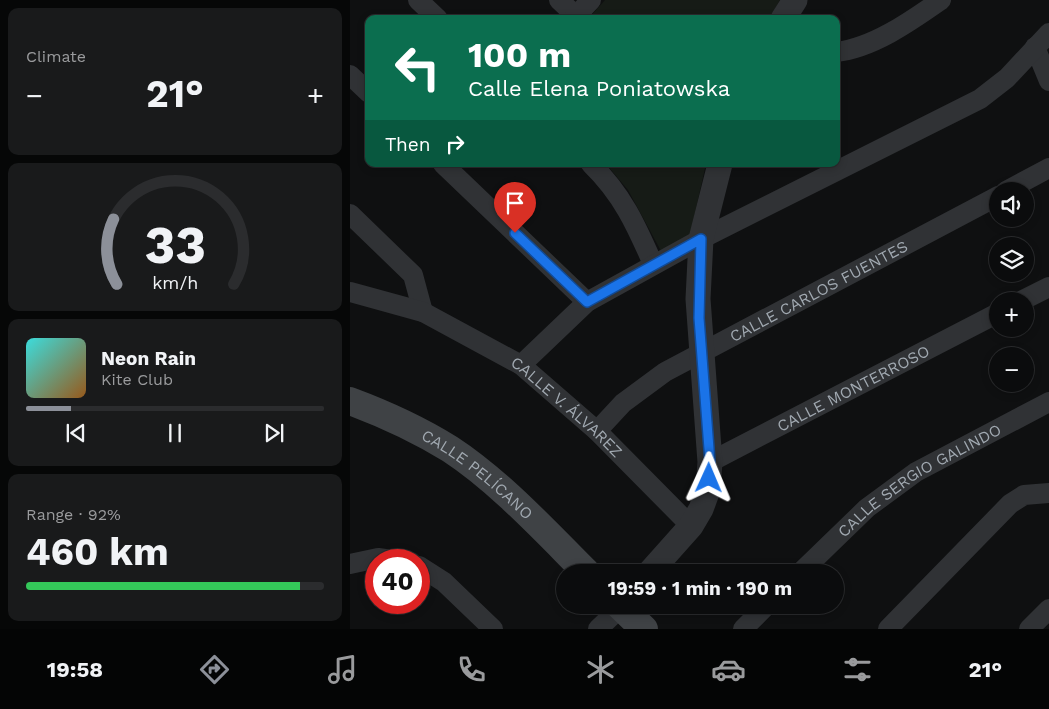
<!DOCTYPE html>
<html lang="en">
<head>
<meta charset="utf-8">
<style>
  body { margin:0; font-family:"Work Sans",sans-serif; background:#191a1b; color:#f1f3f6; height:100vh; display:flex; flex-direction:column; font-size:19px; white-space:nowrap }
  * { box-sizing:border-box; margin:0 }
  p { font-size:16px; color:#9a9b9d }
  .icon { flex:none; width:28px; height:28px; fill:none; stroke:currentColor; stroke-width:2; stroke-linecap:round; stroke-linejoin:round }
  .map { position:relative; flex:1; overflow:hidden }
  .drawer { display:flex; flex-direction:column; gap:8px; padding:8px; background:#060707; width:350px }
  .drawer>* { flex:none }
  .hud { position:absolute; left:15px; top:15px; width:475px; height:152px; border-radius:10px; box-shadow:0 2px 8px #0003,0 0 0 1px #2b2c2e; background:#0b6e4f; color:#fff; overflow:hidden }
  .tools { position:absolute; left:639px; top:182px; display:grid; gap:10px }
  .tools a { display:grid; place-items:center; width:45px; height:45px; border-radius:50%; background:#0b0c0d; box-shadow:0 2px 8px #0003,0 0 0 1px #2b2c2e; font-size:25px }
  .speed { position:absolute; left:15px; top:549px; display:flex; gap:10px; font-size:25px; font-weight:700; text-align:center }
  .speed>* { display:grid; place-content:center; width:65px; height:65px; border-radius:50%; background:#0b0c0d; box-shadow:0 2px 8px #0003,0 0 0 1px #2b2c2e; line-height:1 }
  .speed .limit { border:8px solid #d22; background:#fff; color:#111 }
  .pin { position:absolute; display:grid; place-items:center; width:42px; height:42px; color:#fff; margin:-51px -21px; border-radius:50% 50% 50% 0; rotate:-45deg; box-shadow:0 0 5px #0007 }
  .pin .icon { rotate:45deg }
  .me { position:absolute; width:55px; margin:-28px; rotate:1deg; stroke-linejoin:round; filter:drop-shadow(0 0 4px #0008) }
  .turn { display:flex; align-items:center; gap:18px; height:105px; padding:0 20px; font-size:22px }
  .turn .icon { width:65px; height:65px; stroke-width:2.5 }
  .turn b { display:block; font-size:35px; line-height:42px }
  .then { display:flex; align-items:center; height:48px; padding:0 20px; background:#0003; gap:10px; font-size:19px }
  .big { font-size:38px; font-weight:700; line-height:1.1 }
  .drawer .card { flex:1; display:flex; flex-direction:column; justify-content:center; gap:8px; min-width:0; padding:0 18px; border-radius:10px; background:#191a1b }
  .drawer .dial { align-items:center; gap:0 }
  .dial svg { height:130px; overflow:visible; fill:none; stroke:#2b2c2e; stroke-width:7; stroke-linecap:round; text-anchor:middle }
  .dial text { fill:#f1f3f6; stroke:none }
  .song { display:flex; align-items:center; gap:15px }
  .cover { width:60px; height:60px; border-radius:8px; background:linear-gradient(135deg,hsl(180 70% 55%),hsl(30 70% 35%)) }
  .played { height:5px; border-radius:2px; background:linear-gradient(90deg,#8c9099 15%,#2b2c2e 15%) }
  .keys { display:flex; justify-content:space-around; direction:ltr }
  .heat { display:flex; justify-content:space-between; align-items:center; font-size:28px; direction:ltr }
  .charge { height:8px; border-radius:4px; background:linear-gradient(90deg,#34c759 92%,#2b2c2e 0) }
  .trip { position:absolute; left:206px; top:564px; width:288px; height:50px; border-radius:25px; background:#0b0c0d; box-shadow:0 2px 8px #0003,0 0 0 1px #2b2c2e; font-weight:700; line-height:50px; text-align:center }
  .tab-bar { display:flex; height:80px; justify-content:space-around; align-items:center; background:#040505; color:#9a9b9d }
  .tab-bar .icon { width:35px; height:35px }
  .tab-bar .on { color:#8c9099 }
  .tab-bar b { font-size:22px; color:#f1f3f6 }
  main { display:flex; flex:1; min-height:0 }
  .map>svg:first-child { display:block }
</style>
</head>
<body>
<main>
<section class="drawer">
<div class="card"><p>Climate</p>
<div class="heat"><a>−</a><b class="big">21°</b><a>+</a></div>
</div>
<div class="card dial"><svg viewBox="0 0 100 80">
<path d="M14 69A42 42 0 1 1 86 69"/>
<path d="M14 69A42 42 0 0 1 12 29" stroke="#8c9099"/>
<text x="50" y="56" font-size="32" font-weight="700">33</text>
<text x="50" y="72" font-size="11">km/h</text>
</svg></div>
<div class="card">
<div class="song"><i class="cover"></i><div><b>Neon Rain</b><p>Kite Club</p></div></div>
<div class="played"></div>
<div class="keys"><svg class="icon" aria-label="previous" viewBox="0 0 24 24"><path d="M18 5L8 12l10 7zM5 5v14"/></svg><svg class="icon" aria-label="pause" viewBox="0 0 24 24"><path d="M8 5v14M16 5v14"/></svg><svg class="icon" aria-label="next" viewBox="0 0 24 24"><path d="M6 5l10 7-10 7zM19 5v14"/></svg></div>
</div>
<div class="card"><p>Range · 92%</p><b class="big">460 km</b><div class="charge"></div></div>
</section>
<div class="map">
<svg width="699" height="629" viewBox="0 0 699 629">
  <rect width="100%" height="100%" fill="#0f1011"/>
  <!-- green -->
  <g fill="#161b16">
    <path d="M 255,0 L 430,0 L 419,19 L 238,19 Z"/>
    <path d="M 256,164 L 356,164 L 340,235 L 311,251 L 278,190 Z"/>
  </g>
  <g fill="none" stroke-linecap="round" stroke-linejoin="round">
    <!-- minor -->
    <g stroke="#303235" stroke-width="20">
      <path d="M 68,0 L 88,19"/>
      <path d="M 209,0 L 226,16"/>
      <path d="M 223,19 L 241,0"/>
      <path d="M 685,47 L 699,81"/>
      <path d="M 486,52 C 523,48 561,21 591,0"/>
      <path d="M 0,75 L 19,93"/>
      <path d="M 93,164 L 237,302"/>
      <path d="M 241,164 C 272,194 286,225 303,264"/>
      <path d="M 656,191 L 699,168"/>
      <path d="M 0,214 L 63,275 L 73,312"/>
      <path id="s1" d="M 0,292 L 73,312 L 171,365 L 247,431 L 341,526"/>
      <path d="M 671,301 L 699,287"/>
      <path d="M 171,365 L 237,302 L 351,239 L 630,99 L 657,78 L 699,33"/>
      <path id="s2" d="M 247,431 L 273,403 L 315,372 L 648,196"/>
      <path id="s3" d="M 360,462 L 648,313"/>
      <path d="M 0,564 L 28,558 L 42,560"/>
      <path d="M 69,566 L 94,582 L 143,629"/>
      <path id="s4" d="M 451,572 L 517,508 L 566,472 L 699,402"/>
      <path d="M 248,629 L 271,607"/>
      <path d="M 393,629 L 417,605"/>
      <path d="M 538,629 L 660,504 L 674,495 L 699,493"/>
      <path d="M 679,629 L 699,609"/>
    </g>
    <!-- tertiary -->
    <g stroke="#303235" stroke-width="25">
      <path d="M 433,19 L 445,0"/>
      <path d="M 300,572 L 341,526 L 351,509 L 358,490 L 360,462 L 348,299 L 351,239 L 370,164"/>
    </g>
    <!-- secondary -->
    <g stroke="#3f4245" stroke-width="28">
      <path id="s5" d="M 0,401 C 35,414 68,429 100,449 C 149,481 195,531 236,572"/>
      <path d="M 269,605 L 294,629"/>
    </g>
  </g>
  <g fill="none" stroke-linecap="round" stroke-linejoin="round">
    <defs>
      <path id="route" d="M 165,233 L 237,302 L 351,239 L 349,318 L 360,462 L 359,478"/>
    </defs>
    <!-- route casing -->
    <use href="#route" stroke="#114b97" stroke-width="12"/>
    <!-- route -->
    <use href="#route" stroke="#1a73e8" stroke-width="9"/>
  </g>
  <g text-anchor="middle" stroke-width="5" stroke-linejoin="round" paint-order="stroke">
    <!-- street labels -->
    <g font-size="16" fill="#a1a9b1" stroke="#0a0b0c">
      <text dy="6" stroke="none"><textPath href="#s2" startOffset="264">CALLE CARLOS FUENTES</textPath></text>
      <text dy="6" stroke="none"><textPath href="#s3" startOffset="161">CALLE MONTERROSO</textPath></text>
      <text dy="6" stroke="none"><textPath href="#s1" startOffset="249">CALLE V. ÁLVAREZ</textPath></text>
      <text dy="6" stroke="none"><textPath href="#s5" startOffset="148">CALLE PELÍCANO</textPath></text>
      <text dy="6" stroke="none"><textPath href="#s4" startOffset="151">CALLE SERGIO GALINDO</textPath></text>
    </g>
  </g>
</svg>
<div class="tools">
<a><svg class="icon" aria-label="sound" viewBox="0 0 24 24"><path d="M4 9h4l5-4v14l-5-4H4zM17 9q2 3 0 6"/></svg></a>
<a><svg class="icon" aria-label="layers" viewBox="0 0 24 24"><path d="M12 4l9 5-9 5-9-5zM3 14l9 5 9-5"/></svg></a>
<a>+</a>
<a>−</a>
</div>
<div class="speed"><div class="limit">40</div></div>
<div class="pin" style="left:165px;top:233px;background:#d93025"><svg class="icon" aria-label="arrive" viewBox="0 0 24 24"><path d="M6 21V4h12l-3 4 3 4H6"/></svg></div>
<svg class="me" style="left:359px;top:478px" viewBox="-20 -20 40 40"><path d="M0-17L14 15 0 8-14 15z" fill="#1a73e8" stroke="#fff" stroke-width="4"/></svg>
<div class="trip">19:59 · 1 min · 190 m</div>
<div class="hud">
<div class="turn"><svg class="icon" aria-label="left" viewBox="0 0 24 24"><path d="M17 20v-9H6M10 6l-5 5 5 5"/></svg><div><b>100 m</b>Calle Elena Poniatowska</div></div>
<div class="then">Then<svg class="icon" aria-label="right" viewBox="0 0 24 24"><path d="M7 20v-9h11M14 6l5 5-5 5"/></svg></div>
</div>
</div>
</main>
<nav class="tab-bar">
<b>19:58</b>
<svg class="icon on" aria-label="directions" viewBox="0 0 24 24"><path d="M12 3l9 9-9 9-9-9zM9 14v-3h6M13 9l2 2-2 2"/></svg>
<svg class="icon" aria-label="music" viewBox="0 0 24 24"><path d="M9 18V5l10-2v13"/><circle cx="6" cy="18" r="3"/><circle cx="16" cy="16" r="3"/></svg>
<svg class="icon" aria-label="phone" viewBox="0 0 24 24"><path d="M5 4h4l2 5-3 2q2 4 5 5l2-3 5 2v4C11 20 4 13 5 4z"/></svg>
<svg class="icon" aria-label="climate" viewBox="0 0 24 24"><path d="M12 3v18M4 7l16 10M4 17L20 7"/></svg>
<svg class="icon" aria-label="car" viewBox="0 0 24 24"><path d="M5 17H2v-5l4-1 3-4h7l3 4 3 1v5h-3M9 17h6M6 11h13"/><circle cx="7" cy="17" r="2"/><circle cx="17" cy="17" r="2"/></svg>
<svg class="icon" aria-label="filters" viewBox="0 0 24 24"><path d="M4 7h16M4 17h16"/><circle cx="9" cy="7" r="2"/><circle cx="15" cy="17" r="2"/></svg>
<b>21°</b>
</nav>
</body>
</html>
